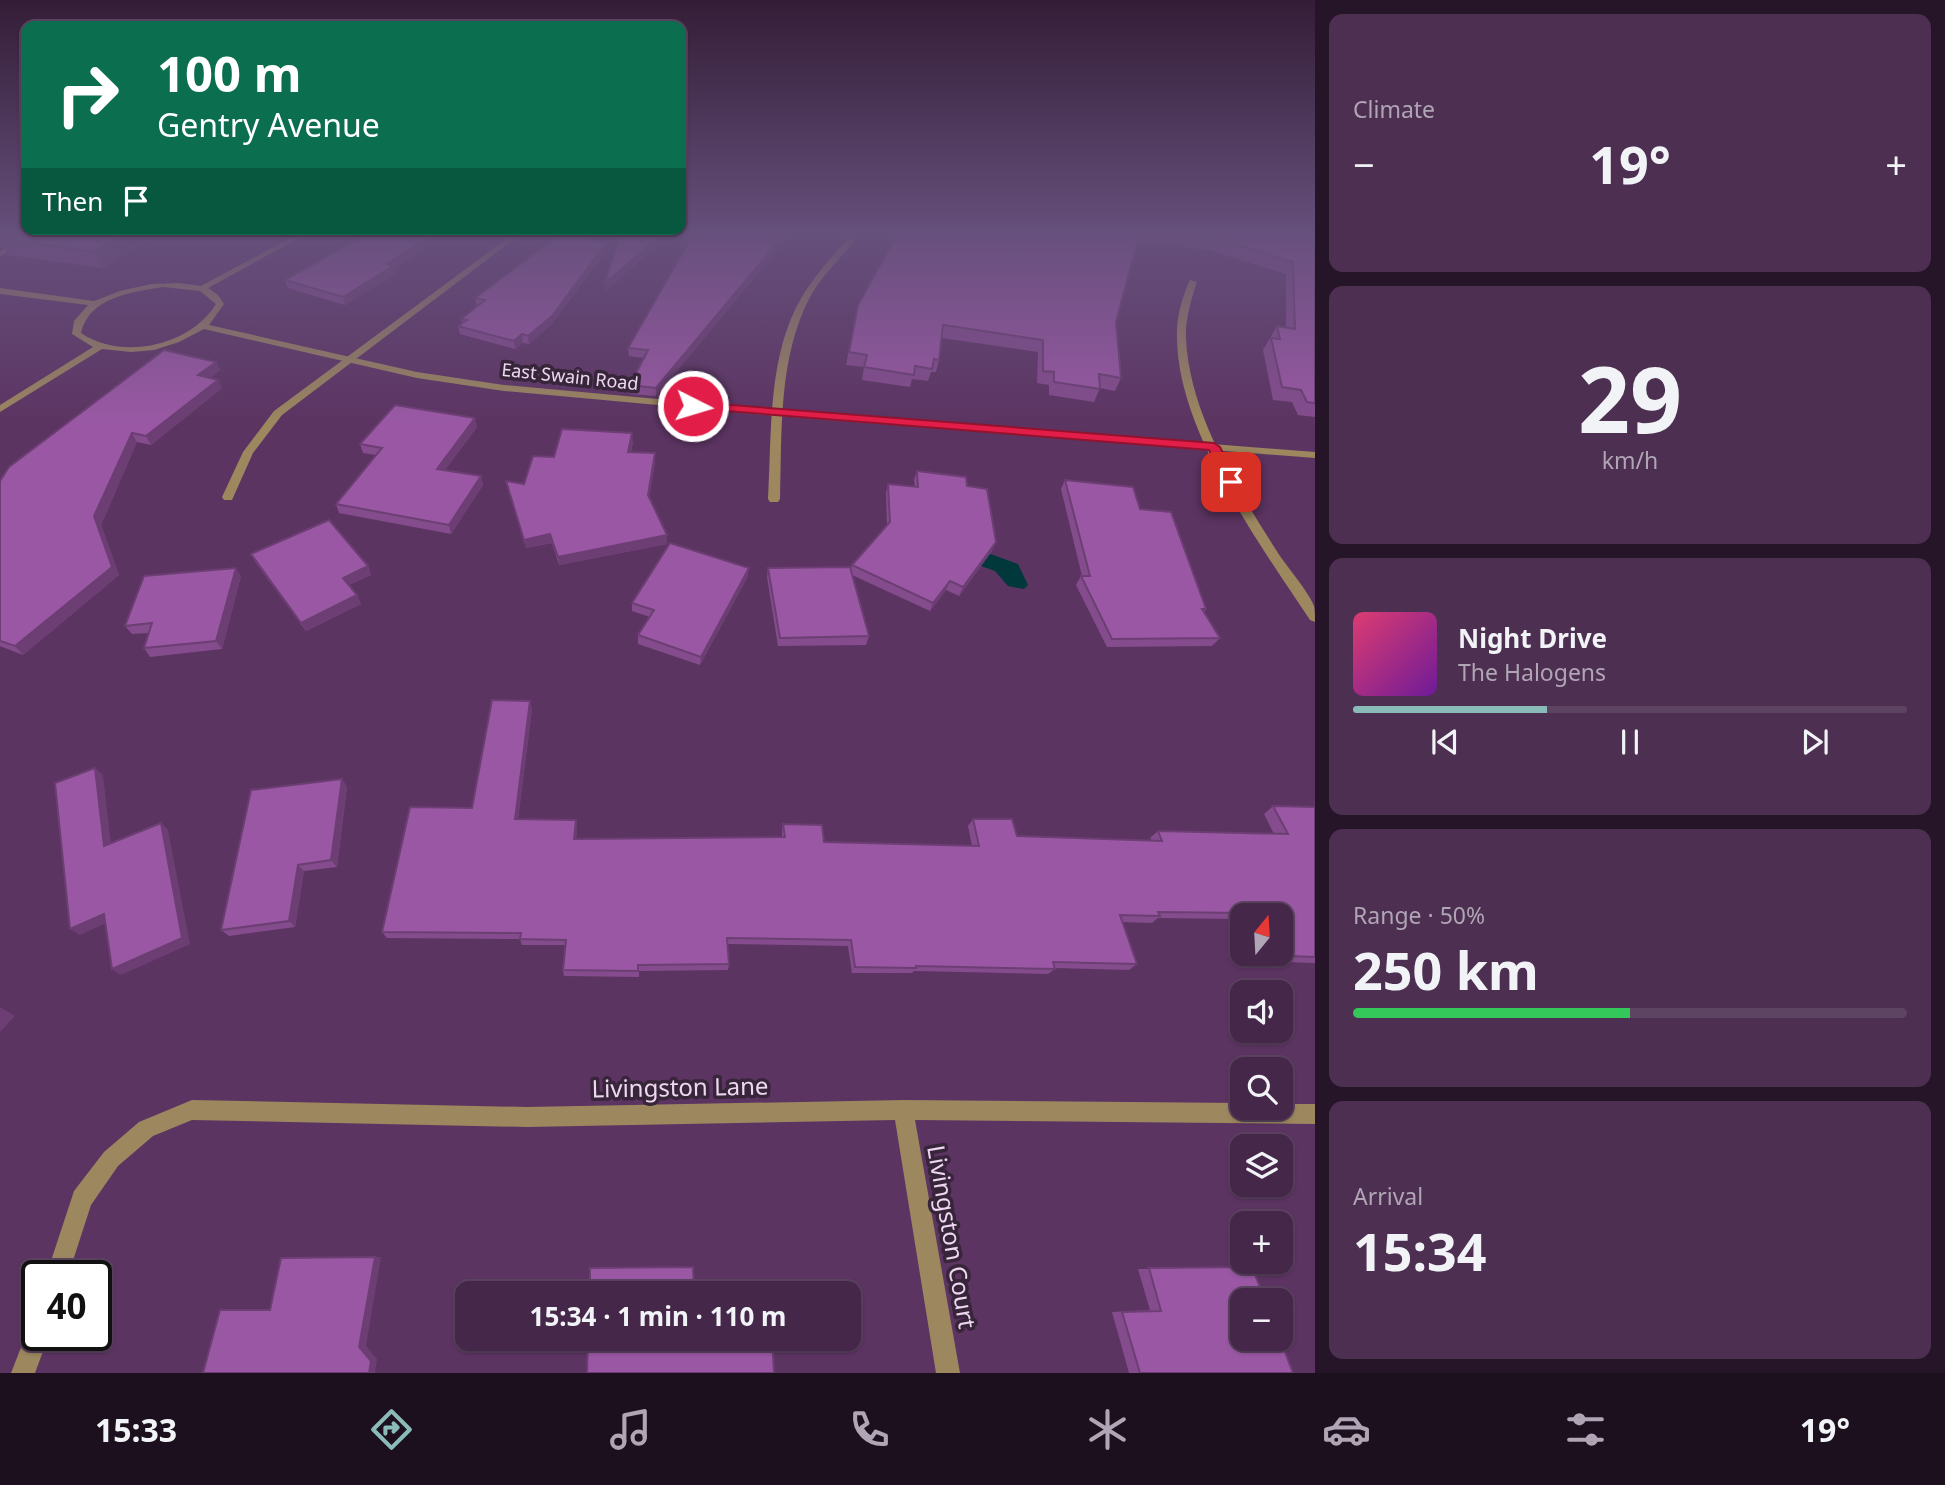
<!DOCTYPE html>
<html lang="en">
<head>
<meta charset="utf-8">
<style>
  body { margin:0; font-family:"Noto Sans",sans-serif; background:#4c2f51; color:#f1f3f6; height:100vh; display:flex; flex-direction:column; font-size:26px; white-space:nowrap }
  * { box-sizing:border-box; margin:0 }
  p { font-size:23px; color:#b0a5b5 }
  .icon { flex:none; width:38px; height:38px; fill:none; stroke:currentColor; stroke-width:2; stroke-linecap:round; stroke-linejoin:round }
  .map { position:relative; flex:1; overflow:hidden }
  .side { display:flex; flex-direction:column; gap:14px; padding:14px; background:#261529; width:630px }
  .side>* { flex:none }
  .guide { position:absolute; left:21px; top:21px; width:665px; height:214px; border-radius:14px; box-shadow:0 2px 5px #0004,0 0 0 2px #5d4462; background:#0b6e4f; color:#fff; overflow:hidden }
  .needle { width:46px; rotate:18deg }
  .buttons { position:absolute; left:1230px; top:903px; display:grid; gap:14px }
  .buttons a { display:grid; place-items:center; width:63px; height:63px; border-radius:14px; background:#45274a; box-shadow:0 2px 5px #0004,0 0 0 2px #5d4462; font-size:35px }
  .speed { position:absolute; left:21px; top:1260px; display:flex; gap:14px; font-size:35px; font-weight:700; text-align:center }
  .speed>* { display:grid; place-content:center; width:91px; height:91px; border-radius:50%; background:#45274a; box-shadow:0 2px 5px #0004,0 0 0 2px #5d4462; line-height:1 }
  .speed .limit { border:4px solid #111; border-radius:10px; background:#fff; color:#111 }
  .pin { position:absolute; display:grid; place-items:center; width:60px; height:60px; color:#fff; margin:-30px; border-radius:14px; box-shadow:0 4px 10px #0006 }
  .me { position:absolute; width:77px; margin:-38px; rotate:95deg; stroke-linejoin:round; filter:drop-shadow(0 0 5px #0008) }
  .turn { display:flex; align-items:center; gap:24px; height:147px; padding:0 21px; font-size:32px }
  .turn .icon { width:91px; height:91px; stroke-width:2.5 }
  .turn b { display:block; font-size:49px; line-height:60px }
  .then { display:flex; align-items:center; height:66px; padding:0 21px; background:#0003; gap:14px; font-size:26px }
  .big { font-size:52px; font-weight:700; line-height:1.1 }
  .side .widget { flex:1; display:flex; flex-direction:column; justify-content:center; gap:10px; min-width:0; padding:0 24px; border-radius:14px; background:#4c2f51 }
  .side .dial { align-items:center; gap:0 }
  .dial b { font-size:91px; line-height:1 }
  .song { display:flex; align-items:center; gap:21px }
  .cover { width:84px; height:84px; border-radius:10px; background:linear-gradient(135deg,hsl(340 70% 55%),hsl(280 70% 35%)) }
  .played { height:7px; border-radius:4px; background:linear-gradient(90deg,#8bbbb9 35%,#5d4462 35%) }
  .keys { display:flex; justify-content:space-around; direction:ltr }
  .heat { display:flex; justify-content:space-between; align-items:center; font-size:38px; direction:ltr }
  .charge { height:10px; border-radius:5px; background:linear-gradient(90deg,#34c759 50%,#5d4462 0) }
  .trip { position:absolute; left:455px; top:1281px; width:406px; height:70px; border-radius:14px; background:#45274a; box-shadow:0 2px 5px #0004,0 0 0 2px #5d4462; font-weight:700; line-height:70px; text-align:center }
  .tab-bar { display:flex; height:112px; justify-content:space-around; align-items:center; background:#1c101e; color:#b0a5b5 }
  .tab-bar .icon { width:49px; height:49px }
  .tab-bar .selected { color:#8bbbb9 }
  .tab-bar b { font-size:32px; color:#f1f3f6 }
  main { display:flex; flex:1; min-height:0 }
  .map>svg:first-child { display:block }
</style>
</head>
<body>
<main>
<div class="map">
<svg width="1315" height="1373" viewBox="0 0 1315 1373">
  <rect width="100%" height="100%" fill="#5c3462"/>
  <!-- water -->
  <path fill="#00383c" d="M 985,552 L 1018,564 L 1028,585 L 1024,589 L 1008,586 L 995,571 L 978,565 Z"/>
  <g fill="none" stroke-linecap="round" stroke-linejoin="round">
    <!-- minor -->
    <g fill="#9c875f" fill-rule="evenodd">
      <path d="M 36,231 L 45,231 L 0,256 L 0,251 Z"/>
      <path d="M 517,231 L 525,231 L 282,415 L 253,453 L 232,500 L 224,500 L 222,497 L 243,452 L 274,411 Z"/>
      <path d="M 850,236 L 857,238 C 841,258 822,275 810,297 C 778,358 782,432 780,499 L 778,502 L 770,502 L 768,499 C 772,432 767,354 803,295 C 817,273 833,255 850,236 Z"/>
      <path d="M 1190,280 L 1197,282 C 1191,300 1185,320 1186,339 C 1190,416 1238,490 1278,553 C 1288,568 1308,591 1314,606 C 1315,610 1315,617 1315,622 L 1310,620 C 1260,545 1177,430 1177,337 C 1176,319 1182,297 1190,280 Z"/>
      <path d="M 192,1100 L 527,1107 L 903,1100 L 1242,1103 L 1242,1108 L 1281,1108 L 1281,1104 L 1315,1104 L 1315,1124 L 915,1120 L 960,1373 L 936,1373 L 895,1120 L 527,1127 L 192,1120 L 153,1136 L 118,1166 L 91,1205 L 68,1276 L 46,1276 L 74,1191 L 104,1152 L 139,1122 Z"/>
      <path d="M 37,1323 L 37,1335 L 49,1335 L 35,1373 L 11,1373 L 29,1327 Z"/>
    </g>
    <!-- tertiary -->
    <path fill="#9c875f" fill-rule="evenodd" d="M 303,231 L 312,231 L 208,288 L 218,295 L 224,304 L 209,325 L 417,372 L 504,385 L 779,410 L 1315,452 L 1315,458 L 779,416 L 504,391 L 417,378 L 204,329 L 179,342 L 154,350 L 131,352 L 102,349 L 0,412 L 0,405 L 93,347 L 72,334 L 74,321 L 88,305 L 0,294 L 0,288 L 94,301 L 120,291 L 151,284 L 179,283 L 201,286 ZM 163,287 L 200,291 L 216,304 C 190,346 122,361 81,333 C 89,297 132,292 163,287 Z"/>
  </g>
  <!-- wall -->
  <g fill="#844c8d">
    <path d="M 0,231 L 162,231 L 103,268 L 8,255 L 3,246 L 0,248 Z"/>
    <path d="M 372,231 L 455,231 L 394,268 L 395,274 L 345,305 L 288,288 L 285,280 Z"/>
    <path d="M 695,231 L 793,231 L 656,396 L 630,394 L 630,385 L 644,358 L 629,356 L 628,348 Z"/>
    <path d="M 899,231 L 1315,231 L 1315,417 L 1298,415 L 1292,402 L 1273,400 L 1263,350 L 1277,326 L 1286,328 L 1286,274 L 1209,250 L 1137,241 L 1116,322 L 1121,378 L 1115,391 L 1100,388 L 1094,402 L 1049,395 L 1049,385 L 1037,383 L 1038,352 L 942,338 L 939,360 L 936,372 L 931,372 L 928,381 L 912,379 L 910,387 L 862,380 L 864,367 L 846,365 L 858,305 Z"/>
    <path d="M 607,242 L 607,250 L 552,324 L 529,344 L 523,343 L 515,349 L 460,334 L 458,326 L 462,323 L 461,319 L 477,306 L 475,298 Z"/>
    <path d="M 216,362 L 220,370 L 210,378 L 222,388 L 151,445 L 137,442 L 101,525 L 119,575 L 23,655 L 0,646 L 0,481 Z"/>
    <path d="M 477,427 L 445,470 L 481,476 L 483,485 L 451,534 L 339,513 L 336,504 L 376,455 L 363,453 L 360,444 Z"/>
    <path d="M 633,442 L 631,452 L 655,462 L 649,497 L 667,544 L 559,565 L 552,543 L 526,548 L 506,481 L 524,484 L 554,457 Z"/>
    <path d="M 917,471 L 967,486 L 992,551 L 959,596 L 946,590 L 930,611 L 852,575 L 869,636 L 866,645 L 778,646 L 767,577 L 768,568 L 851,569 L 852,565 L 887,525 L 886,493 L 888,484 L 915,487 L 914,480 Z"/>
    <path d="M 1065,480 L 1206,609 L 1204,612 L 1220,638 L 1212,646 L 1107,647 L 1076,585 L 1081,576 L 1082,576 L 1061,489 Z"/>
    <path d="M 251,554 L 368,566 L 371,575 L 349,585 L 357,595 L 361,604 L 306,631 L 256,563 Z"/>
    <path d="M 241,576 L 222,649 L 150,657 L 144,648 L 149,633 L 132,634 L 125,626 Z"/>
    <path d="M 748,576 L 700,665 L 638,644 L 638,635 L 650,617 L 632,611 L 632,603 Z"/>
    <path d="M 532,709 L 518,819 L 577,827 L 576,839 L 782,837 L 782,831 L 783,824 L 824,842 L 972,846 L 968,826 L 973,819 L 1017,836 L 1152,841 L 1150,838 L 1158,831 L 1274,834 L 1264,814 L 1273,806 L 1315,807 L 1315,963 L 1256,961 L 1253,954 L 1281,954 L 1281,915 L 1242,915 L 1242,932 L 1237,919 L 1158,918 L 1152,923 L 1122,922 L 1137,964 L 1129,970 L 1055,968 L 1055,969 L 1048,974 L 914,971 L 912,973 L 852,973 L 848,946 L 727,944 L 729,964 L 728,970 L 639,971 L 639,977 L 564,976 L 563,970 L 565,945 L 522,945 L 520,939 L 387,938 L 382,932 L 472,808 Z"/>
    <path d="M 342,779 L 347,787 L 337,867 L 304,871 L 295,927 L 229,936 L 221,930 Z"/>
    <path d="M 1252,1267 L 1293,1373 L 1129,1373 L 1112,1312 L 1150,1310 L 1138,1269 Z"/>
  </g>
  <!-- shaded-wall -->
  <g fill="#6c3e73">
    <path d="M 0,231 L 31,231 L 0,239 Z"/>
    <path d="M 130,231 L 162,231 L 103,268 L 95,252 Z"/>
    <path d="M 441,231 L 455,231 L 394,268 L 395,274 L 345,305 L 343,297 L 386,264 Z"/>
    <path d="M 666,231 L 675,231 L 606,291 L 605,283 Z"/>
    <path d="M 787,231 L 793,231 L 656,396 L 656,388 Z"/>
    <path d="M 607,242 L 607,250 L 552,324 L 529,344 L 528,336 Z"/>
    <path d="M 522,334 L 523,343 L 515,349 L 514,341 Z"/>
    <path d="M 216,362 L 220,370 L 202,384 L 198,375 Z"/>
    <path d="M 218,380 L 222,388 L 151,445 L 146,436 Z"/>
    <path d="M 475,418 L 477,427 L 440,477 L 437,469 Z"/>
    <path d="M 132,433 L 137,442 L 101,525 L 119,575 L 23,655 L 15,646 L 94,516 Z"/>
    <path d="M 632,433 L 633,442 L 629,460 L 628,452 Z"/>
    <path d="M 655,453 L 655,462 L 648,503 L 648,495 Z"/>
    <path d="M 481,476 L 483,485 L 451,534 L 449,525 Z"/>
    <path d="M 550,534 L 552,543 L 526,548 L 524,540 Z"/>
    <path d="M 667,535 L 667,544 L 559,565 L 558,557 Z"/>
    <path d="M 996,542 L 992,551 L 959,596 L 963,587 Z"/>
    <path d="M 368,566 L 371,575 L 347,586 L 343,578 Z"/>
    <path d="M 236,568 L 241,576 L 222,649 L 216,641 Z"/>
    <path d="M 749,568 L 748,576 L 700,665 L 701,657 Z"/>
    <path d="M 950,581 L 946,590 L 930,611 L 933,603 Z"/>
    <path d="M 357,595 L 361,604 L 306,631 L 301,623 Z"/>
    <path d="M 530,701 L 532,709 L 517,826 L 515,819 Z"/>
    <path d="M 95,768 L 103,775 L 112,853 L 104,846 Z"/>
    <path d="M 342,779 L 347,787 L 337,867 L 331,860 Z"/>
    <path d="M 576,820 L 577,827 L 576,846 L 574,839 Z"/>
    <path d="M 161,823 L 168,830 L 190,944 L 121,975 L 112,969 Z"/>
    <path d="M 298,865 L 304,871 L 295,927 L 289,921 Z"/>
    <path d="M 104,914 L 113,920 L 80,935 L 70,929 Z"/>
    <path d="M 0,1007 L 15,1016 L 0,1032 Z"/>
    <path d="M 375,1257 L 381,1257 L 366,1346 L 377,1359 L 375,1373 L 369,1373 L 359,1347 Z"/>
  </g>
  <!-- building -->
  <g fill="#9a58a4" stroke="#6c3e73" stroke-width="2">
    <path d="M 14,231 L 130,231 L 95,252 L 0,239 L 0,238 Z"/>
    <path d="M 372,231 L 441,231 L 386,264 L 393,266 L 343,297 L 285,280 Z"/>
    <path d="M 621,231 L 666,231 L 605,283 Z"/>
    <path d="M 695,231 L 787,231 L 656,388 L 630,385 L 648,350 L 628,348 Z"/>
    <path d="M 899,231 L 1140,231 L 1116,322 L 1121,378 L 1099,374 L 1100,389 L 1054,382 L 1054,372 L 1043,371 L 1043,340 L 943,325 L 939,360 L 934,359 L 932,369 L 915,366 L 914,375 L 864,367 L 867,355 L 849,352 L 858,305 Z"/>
    <path d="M 1150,231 L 1315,231 L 1315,403 L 1307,402 L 1301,390 L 1282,387 L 1271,338 L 1280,339 L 1277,326 L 1295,329 L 1293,262 L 1215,238 Z"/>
    <path d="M 562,233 L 607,242 L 552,316 L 528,336 L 522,334 L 514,341 L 458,326 L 467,320 L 461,319 L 485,300 L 475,298 Z"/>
    <path d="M 164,350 L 216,362 L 198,375 L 218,380 L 146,436 L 132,433 L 94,516 L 112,567 L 15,646 L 0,641 L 0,481 L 9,467 Z"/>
    <path d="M 395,405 L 475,418 L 437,469 L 481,476 L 449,525 L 336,504 L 382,448 L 360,444 Z"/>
    <path d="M 562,429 L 632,433 L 628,452 L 655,453 L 648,495 L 667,535 L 558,557 L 550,534 L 524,540 L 506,481 L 524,484 L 533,456 L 554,457 Z"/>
    <path d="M 917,471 L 966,477 L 967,486 L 987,489 L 996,542 L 963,587 L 950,581 L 933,603 L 852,565 L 890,522 L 888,484 L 918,487 Z"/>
    <path d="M 1065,480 L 1133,487 L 1140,509 L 1171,512 L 1206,609 L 1202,609 L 1220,638 L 1112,639 L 1081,576 L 1090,576 Z"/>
    <path d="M 329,520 L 368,566 L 343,578 L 357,595 L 301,623 L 251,554 Z"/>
    <path d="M 670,543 L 749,568 L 701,657 L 638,635 L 654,610 L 632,603 Z"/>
    <path d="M 850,567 L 869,636 L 780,638 L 768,568 Z"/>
    <path d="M 236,568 L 216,641 L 144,648 L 152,623 L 125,626 L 144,576 Z"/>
    <path d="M 492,700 L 530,701 L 515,819 L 576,820 L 574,839 L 785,837 L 783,824 L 822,825 L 824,842 L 979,846 L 973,819 L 1012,819 L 1017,836 L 1162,841 L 1158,831 L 1288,834 L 1273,806 L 1315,807 L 1315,957 L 1266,955 L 1266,954 L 1281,954 L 1281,915 L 1248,915 L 1247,913 L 1158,912 L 1160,916 L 1120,915 L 1137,964 L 1053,962 L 1055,969 L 916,966 L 916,968 L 855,967 L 851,940 L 727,938 L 729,964 L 638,965 L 638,971 L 563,970 L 566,940 L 520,939 L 521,933 L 382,932 L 410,807 L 472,808 Z"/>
    <path d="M 95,768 L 104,846 L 161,823 L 182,938 L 112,969 L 104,914 L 70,929 L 55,783 Z"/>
    <path d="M 342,779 L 331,860 L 298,865 L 289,921 L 221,930 L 251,790 Z"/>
    <path d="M 375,1257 L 359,1347 L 371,1361 L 369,1373 L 203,1373 L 220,1310 L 270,1310 L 281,1258 Z"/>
    <path d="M 693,1267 L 694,1293 L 590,1293 L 590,1268 Z"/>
    <path d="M 1252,1267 L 1265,1300 L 1242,1300 L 1242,1339 L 1280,1339 L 1293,1373 L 1140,1373 L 1122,1312 L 1161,1311 L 1149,1268 Z"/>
    <path d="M 588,1339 L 772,1339 L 774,1373 L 587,1373 Z"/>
  </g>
  <!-- sky -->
  <linearGradient id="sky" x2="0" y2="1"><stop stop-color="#331d36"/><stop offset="0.55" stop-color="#66507c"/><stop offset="1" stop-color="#66507c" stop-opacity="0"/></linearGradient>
  <rect width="1315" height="423" fill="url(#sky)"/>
  <!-- route -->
  <path fill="#e11d48" stroke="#92132f" stroke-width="2" d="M 693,402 L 1214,443 L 1220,447 L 1237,482 L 1231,486 L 1226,484 L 1209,450 L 689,408 L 689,403 Z"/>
  <g text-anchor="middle" stroke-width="7" stroke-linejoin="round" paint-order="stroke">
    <!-- far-street labels -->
    <g font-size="18" fill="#efd7f2" stroke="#372539">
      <text transform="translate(570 377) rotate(6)" y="6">East Swain Road</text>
    </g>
    <!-- near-street labels -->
    <g font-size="24" fill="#efd7f2" stroke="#372539">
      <text transform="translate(680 1088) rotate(-1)" y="8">Livingston Lane</text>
      <text transform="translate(951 1237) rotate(80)" y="8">Livingston Court</text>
    </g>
  </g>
</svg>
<div class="buttons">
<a><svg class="needle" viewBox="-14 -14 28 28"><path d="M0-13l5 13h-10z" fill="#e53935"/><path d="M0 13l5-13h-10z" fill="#b0a5b5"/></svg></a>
<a><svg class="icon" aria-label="sound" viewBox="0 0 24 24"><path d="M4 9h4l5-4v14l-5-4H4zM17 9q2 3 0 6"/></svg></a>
<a><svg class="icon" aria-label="search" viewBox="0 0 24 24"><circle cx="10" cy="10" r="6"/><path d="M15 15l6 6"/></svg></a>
<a><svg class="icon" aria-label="layers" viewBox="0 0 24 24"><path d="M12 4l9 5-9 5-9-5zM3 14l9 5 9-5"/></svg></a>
<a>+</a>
<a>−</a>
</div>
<div class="speed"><div class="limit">40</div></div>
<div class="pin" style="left:1231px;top:482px;background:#d93025"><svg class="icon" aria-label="arrive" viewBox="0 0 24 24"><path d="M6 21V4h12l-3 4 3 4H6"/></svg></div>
<svg class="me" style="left:693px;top:406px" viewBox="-20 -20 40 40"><circle r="17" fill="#e11d48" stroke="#fff" stroke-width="3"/><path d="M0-11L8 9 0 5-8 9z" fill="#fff"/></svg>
<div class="trip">15:34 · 1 min · 110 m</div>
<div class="guide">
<div class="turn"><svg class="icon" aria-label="right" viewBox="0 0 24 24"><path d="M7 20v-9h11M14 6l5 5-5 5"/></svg><div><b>100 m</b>Gentry Avenue</div></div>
<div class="then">Then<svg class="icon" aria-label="arrive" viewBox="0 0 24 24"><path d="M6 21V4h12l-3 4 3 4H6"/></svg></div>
</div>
</div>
<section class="side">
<div class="widget"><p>Climate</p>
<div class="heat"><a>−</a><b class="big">19°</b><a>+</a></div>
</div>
<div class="widget dial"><b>29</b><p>km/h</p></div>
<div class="widget">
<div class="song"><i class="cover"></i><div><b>Night Drive</b><p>The Halogens</p></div></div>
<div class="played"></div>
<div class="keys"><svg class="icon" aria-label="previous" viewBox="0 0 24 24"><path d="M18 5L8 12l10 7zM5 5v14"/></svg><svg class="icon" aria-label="pause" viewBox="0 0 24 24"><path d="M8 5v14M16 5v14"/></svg><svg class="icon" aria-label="next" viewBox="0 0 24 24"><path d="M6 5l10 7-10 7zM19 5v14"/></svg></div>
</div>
<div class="widget"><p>Range · 50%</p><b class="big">250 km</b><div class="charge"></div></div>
<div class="widget"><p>Arrival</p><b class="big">15:34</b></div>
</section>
</main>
<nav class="tab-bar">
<b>15:33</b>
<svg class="icon selected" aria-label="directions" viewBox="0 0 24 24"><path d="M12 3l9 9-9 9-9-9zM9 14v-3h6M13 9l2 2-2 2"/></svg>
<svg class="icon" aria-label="music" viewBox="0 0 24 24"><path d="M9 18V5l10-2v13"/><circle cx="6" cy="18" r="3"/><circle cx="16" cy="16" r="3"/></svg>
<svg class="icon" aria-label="phone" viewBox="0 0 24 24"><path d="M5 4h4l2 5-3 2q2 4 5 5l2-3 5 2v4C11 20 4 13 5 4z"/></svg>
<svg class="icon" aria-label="climate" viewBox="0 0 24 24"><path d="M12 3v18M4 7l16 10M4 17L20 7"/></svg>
<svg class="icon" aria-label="car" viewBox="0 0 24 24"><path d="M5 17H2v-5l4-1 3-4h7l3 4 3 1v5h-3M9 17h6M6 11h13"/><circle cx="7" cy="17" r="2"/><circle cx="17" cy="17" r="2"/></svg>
<svg class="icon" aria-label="filters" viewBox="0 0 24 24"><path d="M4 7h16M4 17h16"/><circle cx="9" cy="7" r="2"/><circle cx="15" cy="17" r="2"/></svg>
<b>19°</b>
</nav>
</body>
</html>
